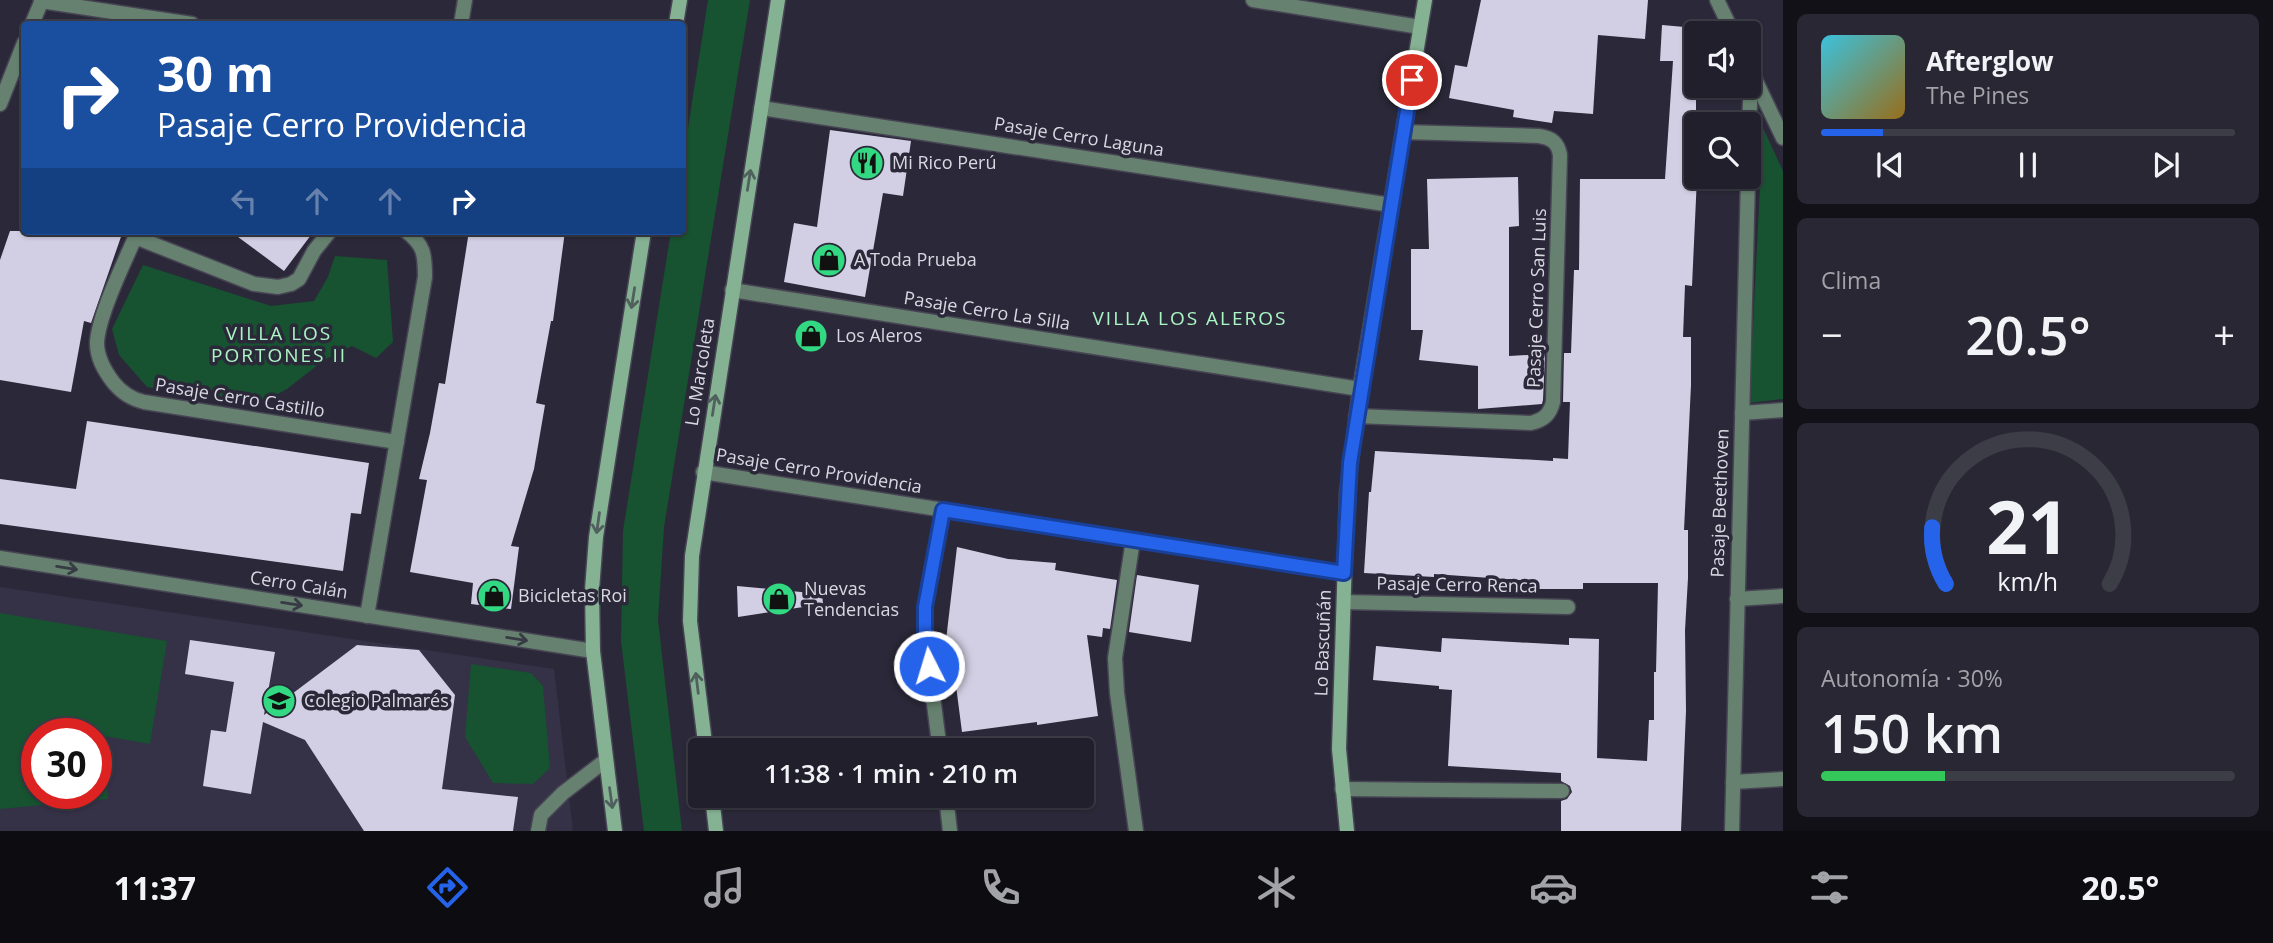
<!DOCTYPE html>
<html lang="es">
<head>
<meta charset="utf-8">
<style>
  body { margin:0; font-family:"Open Sans",sans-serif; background:#282733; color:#f1f3f6; height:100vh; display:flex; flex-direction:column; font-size:26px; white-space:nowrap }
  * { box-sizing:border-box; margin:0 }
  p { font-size:23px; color:#a2a2a9 }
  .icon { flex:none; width:38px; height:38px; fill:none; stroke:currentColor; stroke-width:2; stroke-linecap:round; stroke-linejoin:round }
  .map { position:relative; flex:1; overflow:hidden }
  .side { display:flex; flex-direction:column; gap:14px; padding:14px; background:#121118; width:490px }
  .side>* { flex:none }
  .banner { position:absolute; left:21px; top:21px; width:665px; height:214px; border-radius:7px; box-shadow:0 2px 5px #0004,0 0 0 2px #3d3d47; background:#1a4fa0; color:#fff; overflow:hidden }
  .tools { position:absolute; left:1684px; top:21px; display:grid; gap:14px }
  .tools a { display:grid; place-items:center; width:77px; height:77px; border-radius:7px; background:#201f2b; box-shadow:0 2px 5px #0004,0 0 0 2px #3d3d47; font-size:35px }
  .speed { position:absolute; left:21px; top:718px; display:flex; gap:14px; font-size:35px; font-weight:700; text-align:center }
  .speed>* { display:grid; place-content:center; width:91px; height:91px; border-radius:50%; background:#201f2b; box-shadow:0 2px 5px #0004,0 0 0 2px #3d3d47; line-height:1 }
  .speed .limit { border:10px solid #d22; background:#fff; color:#111 }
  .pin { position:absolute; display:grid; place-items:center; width:60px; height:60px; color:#fff; margin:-30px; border:4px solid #fff; border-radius:50%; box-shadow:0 2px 7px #0007 }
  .me { position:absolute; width:77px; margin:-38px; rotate:355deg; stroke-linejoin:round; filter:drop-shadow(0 0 5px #0008) }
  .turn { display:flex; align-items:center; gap:24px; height:147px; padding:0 21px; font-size:32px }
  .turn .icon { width:91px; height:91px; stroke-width:2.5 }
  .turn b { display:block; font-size:49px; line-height:60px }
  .lanes { display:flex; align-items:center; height:66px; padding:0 21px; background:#0003; justify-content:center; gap:35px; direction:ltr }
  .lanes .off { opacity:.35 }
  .big { font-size:52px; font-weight:600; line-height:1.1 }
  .side .card { flex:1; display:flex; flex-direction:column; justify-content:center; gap:10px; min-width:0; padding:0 24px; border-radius:10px; background:#282733 }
  .side .dial { align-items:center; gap:0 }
  .dial svg { height:182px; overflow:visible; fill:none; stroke:#3d3d47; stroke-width:7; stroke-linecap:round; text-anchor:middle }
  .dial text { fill:#f1f3f6; stroke:none }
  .song { display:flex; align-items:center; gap:21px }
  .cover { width:84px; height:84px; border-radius:10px; background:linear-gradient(135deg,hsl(190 70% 55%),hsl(40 70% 35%)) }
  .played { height:7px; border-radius:4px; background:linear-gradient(90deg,#2563eb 15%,#3d3d47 15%) }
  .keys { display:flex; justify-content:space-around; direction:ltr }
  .heat { display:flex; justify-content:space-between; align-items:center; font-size:38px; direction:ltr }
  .charge { height:10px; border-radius:5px; background:linear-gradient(90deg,#34c759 30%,#3d3d47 0) }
  .trip { position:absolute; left:688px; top:738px; width:406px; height:70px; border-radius:7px; background:#201f2b; box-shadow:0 2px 5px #0004,0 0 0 2px #3d3d47; font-weight:600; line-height:70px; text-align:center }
  .dock { display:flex; height:112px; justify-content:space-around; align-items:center; background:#0d0c11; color:#a2a2a9 }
  .dock .icon { width:49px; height:49px }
  .dock .selected { color:#2563eb }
  .dock b { font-size:32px; color:#f1f3f6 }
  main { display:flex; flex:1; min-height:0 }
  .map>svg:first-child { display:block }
</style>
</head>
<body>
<main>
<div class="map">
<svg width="1783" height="831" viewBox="0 0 1783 831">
  <rect width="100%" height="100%" fill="#2b2939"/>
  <!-- built -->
  <path fill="#353147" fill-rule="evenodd" d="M 0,587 L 554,669 L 573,831 L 0,831 ZM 37,733 L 96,733 L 96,793 L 37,793 Z"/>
  <!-- green -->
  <g fill="#175231" fill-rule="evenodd">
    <path d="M 708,0 L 750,0 L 664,527 L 658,620 L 682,831 L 644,831 L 621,641 L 623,531 L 671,231 L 682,231 L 683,160 Z"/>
    <path d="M 1763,128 L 1783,171 L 1783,399 L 1749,403 Z"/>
    <path d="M 335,256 L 387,260 L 393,342 L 376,358 L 352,346 L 324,360 L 287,389 L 259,404 L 147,387 L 119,355 L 112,329 L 143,265 L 271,306 L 314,301 L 328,277 Z"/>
    <path d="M 0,613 L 167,641 L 150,744 L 104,736 L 108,799 L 0,809 ZM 37,733 L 96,733 L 96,793 L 37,793 Z"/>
    <path d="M 471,664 L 531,673 L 543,686 L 550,768 L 533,784 L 493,783 L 465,737 Z"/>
  </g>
  <!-- building -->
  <g fill="#d2cfe4">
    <path d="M 1481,0 L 1648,0 L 1645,39 L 1598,35 L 1593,114 L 1554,111 L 1552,123 L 1513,117 L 1514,110 L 1449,98 L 1455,65 L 1467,67 Z"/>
    <path d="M 1662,25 L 1696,28 L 1696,177 L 1697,177 L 1692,286 L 1685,285 L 1683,337 L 1691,337 L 1691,385 L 1684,530 L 1688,530 L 1688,578 L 1685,630 L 1686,711 L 1681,831 L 1561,831 L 1561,801 L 1567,799 L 1572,792 L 1570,786 L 1561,781 L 1561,773 L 1448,766 L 1452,690 L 1439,689 L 1439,686 L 1373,680 L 1376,646 L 1441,652 L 1442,638 L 1569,645 L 1569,638 L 1599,639 L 1597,758 L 1647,761 L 1649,720 L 1654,720 L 1654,672 L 1656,672 L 1658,583 L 1583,583 L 1583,589 L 1533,589 L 1533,581 L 1434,574 L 1434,577 L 1364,573 L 1369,492 L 1371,492 L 1375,451 L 1553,461 L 1553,458 L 1568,459 L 1570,402 L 1563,402 L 1564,353 L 1571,353 L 1574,270 L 1579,270 L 1580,179 L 1665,179 L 1673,61 L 1660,61 Z"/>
    <path d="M 830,130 L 911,141 L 903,196 L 883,193 L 865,297 L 784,282 L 794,223 L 817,227 Z"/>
    <path d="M 1518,177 L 1519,226 L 1509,227 L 1509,356 L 1545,354 L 1543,400 L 1542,404 L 1478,409 L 1478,366 L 1419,360 L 1423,330 L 1411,330 L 1411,249 L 1429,249 L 1427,179 Z"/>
    <path d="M 10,231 L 123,231 L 91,323 L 84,321 L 71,392 L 0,380 L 0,260 Z"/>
    <path d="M 230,231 L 314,231 L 284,271 Z"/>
    <path d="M 469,231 L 565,231 L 553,321 L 551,321 L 536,403 L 545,405 L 534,469 L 511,546 L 519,547 L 511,609 L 471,604 L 473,583 L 410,572 L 427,480 L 419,479 L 430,433 L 439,383 L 445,384 Z"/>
    <path d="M 87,421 L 369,463 L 361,514 L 351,513 L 343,571 L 0,524 L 0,479 L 76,489 Z"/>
    <path d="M 957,547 L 1008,559 L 1056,563 L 1055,570 L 1117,580 L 1110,629 L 1103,628 L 1102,637 L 1087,635 L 1098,716 L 1037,725 L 1037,722 L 962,732 L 955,678 L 951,678 L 946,640 Z"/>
    <path d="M 1137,575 L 1199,585 L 1191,642 L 1129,632 Z"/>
    <path d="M 737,586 L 822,594 L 823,604 L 738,617 Z"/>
    <path d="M 190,640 L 275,652 L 264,715 L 357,645 L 419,650 L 455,695 L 442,789 L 518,797 L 513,831 L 364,831 L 305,740 L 263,722 L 251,794 L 203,786 L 211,730 L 226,732 L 234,682 L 185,674 Z"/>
  </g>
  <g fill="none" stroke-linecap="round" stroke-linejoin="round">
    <defs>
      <path id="lane" d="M 538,831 L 541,815 L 563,793 L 606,760"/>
      <g id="street">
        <path d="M 1253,0 L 1420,27"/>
        <path d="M 1717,0 L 1733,33"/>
        <path d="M 41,1 L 192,24"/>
        <path d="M 32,24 L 42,0"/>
        <path d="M 461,24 L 465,0"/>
        <path d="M 1752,73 L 1783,138"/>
        <path d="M 0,104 L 24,43"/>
        <path d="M 761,108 L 1391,205"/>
        <path d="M 1748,164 L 1751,71"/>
        <path d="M 138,231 C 126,259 98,315 97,343 C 97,358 104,370 113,382 C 121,392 131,399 144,402 L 397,442"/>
        <path d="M 135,237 L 254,284 L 278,287 L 291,284 L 299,279 L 314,251 L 330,231"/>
        <path d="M 732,290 L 1360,389"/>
        <path d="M 1742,413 L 1783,410"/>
        <path d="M 1356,416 L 1531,423 C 1544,420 1550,414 1553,402 L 1560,155 C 1558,143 1552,138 1539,136 L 1403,132"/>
        <path d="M 703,472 L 1344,573"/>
        <path d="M 1133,540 L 1115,658 L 1117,693 L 1136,831"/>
        <path d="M 0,558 L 593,651"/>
        <path d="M 1737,599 L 1783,596"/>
        <path d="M 1344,602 L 1568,607"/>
        <path d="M 367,616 L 425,277 C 425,254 424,245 406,231"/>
        <path d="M 940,751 L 925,634 L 925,607 L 943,510"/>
        <path d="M 1733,782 L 1783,779"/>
        <path d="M 1342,789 L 1562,791"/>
        <path d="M 946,796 L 950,831"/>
        <path d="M 1732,831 L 1748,177"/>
      </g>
      <g id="secondary">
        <path d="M 676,24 L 680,0"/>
        <path d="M 706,751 L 690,621 L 692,556 L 778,0"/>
        <path d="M 712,796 L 716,831"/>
        <path d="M 615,831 L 593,651 L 592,590 L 596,537 L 644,231"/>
        <path d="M 1347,831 L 1339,749 L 1347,493 L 1360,389 L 1425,0"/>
      </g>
    </defs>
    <!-- lane casing -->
    <use href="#lane" stroke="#474554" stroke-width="17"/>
    <!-- street casing -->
    <use href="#street" stroke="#474554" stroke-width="17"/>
    <!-- secondary casing -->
    <use href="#secondary" stroke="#474554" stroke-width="17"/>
    <!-- lane -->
    <use href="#lane" stroke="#66816f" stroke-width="14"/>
    <!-- street -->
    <use href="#street" stroke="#66816f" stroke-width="14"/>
    <!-- secondary -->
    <use href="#secondary" stroke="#86b294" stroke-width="14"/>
  </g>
  <!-- one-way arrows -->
  <defs><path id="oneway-shaft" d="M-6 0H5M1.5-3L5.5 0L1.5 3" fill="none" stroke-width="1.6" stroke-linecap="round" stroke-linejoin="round" transform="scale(1.75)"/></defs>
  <g stroke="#4f605d">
    <use href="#oneway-shaft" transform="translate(749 180) rotate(-81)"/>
    <use href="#oneway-shaft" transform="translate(633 298) rotate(99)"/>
    <use href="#oneway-shaft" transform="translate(714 405) rotate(-81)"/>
    <use href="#oneway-shaft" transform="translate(598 523) rotate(98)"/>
    <use href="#oneway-shaft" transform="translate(697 683) rotate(-97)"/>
    <use href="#oneway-shaft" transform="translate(611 798) rotate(82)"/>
  </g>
  <g stroke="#373b44">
    <use href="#oneway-shaft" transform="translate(67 568) rotate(9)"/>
    <use href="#oneway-shaft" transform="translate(292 604) rotate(9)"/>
    <use href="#oneway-shaft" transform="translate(517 639) rotate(9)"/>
  </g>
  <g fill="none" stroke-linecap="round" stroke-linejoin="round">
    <defs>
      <path id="route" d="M 929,666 L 925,634 L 925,607 L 943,510 L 1344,573 L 1350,463 L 1412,80"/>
    </defs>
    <!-- route casing -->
    <use href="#route" stroke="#184099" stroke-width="18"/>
    <!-- route -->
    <use href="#route" stroke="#2563eb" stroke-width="12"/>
  </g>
  <!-- icons -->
  <defs>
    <symbol id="restaurant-disc" viewBox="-11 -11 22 22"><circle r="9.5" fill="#33d882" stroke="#2b2939"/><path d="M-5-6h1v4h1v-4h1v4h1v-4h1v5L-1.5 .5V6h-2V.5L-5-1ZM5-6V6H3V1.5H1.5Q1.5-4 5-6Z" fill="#111"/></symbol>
    <symbol id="shop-disc" viewBox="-11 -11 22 22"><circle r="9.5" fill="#33d882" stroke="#2b2939"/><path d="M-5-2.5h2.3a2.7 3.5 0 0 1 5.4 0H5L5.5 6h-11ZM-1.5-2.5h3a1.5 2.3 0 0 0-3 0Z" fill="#111"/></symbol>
    <symbol id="school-disc" viewBox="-11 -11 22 22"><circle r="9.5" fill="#33d882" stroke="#2b2939"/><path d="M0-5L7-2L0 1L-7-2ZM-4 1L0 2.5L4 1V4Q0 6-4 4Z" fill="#111"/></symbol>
  </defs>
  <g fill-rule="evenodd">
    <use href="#restaurant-disc" x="848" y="144" width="38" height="38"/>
    <use href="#shop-disc" x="810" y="241" width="38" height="38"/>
    <use href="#shop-disc" x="792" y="317" width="38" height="38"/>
    <use href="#shop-disc" x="475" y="577" width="38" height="38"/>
    <use href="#shop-disc" x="760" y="580" width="38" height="38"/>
    <use href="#school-disc" x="260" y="682" width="38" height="38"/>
  </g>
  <g text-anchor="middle" stroke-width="7" stroke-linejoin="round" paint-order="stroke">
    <!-- street labels -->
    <g font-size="18" fill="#d9d8e2" stroke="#2b2939">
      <text transform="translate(1079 137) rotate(9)" y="6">Pasaje Cerro Laguna</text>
      <text transform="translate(1537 298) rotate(-88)" y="6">Pasaje Cerro San Luis</text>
      <text transform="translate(987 311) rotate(9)" y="6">Pasaje Cerro La Silla</text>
      <text transform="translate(700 372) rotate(-81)" y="6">Lo Marcoleta</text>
      <text transform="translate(240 398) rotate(9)" y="6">Pasaje Cerro Castillo</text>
      <text transform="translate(819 471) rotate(9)" y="6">Pasaje Cerro Providencia</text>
      <text transform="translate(1720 503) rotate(-88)" y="6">Pasaje Beethoven</text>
      <text transform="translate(299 585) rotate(9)" y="6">Cerro Calán</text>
      <text transform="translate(1457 585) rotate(1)" y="6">Pasaje Cerro Renca</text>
      <text transform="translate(1323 643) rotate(-88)" y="6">Lo Bascuñán</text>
    </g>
    <!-- poi labels -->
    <g font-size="18" fill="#d9d8e2" stroke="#2b2939" text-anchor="start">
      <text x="892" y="169">Mi Rico Perú</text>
      <text x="854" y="266">A Toda Prueba</text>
      <text x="836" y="342">Los Aleros</text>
      <text x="804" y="595">Nuevas<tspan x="804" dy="21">Tendencias</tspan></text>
      <text x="518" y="602">Bicicletas Roi</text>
      <text x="304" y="707">Colegio Palmarés</text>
    </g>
    <!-- neighbourhood labels -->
    <g font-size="19" letter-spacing="2" fill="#abf5c4" stroke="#2b2939">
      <text x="1190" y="325">VILLA LOS ALEROS</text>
      <text x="279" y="340">VILLA LOS<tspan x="279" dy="22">PORTONES II</tspan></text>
    </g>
  </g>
</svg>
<div class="tools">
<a><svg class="icon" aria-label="sound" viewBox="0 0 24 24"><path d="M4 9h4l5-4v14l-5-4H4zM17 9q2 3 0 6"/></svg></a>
<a><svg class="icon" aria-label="search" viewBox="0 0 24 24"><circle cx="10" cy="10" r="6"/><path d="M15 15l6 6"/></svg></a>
</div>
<div class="speed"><div class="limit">30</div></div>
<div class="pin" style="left:1412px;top:80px;background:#d93025"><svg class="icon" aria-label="arrive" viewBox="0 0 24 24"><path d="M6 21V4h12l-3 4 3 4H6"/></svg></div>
<svg class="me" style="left:929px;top:666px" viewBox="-20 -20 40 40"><circle r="17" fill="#2563eb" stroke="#fff" stroke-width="3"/><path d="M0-11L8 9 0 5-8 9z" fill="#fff"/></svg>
<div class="trip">11:38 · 1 min · 210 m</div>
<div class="banner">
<div class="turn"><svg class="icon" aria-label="right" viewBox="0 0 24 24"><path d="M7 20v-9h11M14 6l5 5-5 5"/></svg><div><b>30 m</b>Pasaje Cerro Providencia</div></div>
<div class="lanes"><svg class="icon off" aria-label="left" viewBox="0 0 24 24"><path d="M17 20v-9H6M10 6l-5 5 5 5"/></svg><svg class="icon off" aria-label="ahead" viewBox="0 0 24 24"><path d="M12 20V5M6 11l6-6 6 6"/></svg><svg class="icon off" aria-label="ahead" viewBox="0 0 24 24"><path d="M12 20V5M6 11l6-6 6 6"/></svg><svg class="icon" aria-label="right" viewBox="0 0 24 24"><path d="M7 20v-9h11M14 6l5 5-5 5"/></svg></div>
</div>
</div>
<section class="side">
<div class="card">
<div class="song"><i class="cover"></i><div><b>Afterglow</b><p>The Pines</p></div></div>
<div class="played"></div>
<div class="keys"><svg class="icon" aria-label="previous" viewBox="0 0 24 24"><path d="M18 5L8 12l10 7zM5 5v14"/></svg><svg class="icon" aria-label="pause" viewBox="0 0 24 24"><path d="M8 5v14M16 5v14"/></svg><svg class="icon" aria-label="next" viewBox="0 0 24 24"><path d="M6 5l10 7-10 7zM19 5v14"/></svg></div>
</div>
<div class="card"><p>Clima</p>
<div class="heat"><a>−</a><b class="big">20.5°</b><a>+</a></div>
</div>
<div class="card dial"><svg viewBox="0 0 100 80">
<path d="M14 69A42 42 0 1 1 86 69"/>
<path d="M14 69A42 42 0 0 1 8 44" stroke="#2563eb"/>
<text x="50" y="56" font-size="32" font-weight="700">21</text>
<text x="50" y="72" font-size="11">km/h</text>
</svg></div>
<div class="card"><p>Autonomía · 30%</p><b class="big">150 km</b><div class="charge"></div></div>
</section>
</main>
<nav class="dock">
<b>11:37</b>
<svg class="icon selected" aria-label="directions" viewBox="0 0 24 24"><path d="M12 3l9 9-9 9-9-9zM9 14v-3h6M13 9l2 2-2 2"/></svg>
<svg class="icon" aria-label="music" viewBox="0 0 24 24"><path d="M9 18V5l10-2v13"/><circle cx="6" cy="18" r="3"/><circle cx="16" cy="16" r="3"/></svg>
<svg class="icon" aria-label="phone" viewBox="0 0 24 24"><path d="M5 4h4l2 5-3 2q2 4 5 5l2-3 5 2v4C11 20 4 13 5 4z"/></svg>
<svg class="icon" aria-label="climate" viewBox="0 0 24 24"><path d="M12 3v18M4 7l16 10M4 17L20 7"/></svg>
<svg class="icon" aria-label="car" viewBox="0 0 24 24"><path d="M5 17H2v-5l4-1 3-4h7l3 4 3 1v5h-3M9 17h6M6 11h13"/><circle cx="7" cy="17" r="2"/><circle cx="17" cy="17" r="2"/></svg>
<svg class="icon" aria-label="filters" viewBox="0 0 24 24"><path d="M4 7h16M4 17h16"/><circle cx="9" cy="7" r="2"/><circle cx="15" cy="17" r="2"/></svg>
<b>20.5°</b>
</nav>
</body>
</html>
